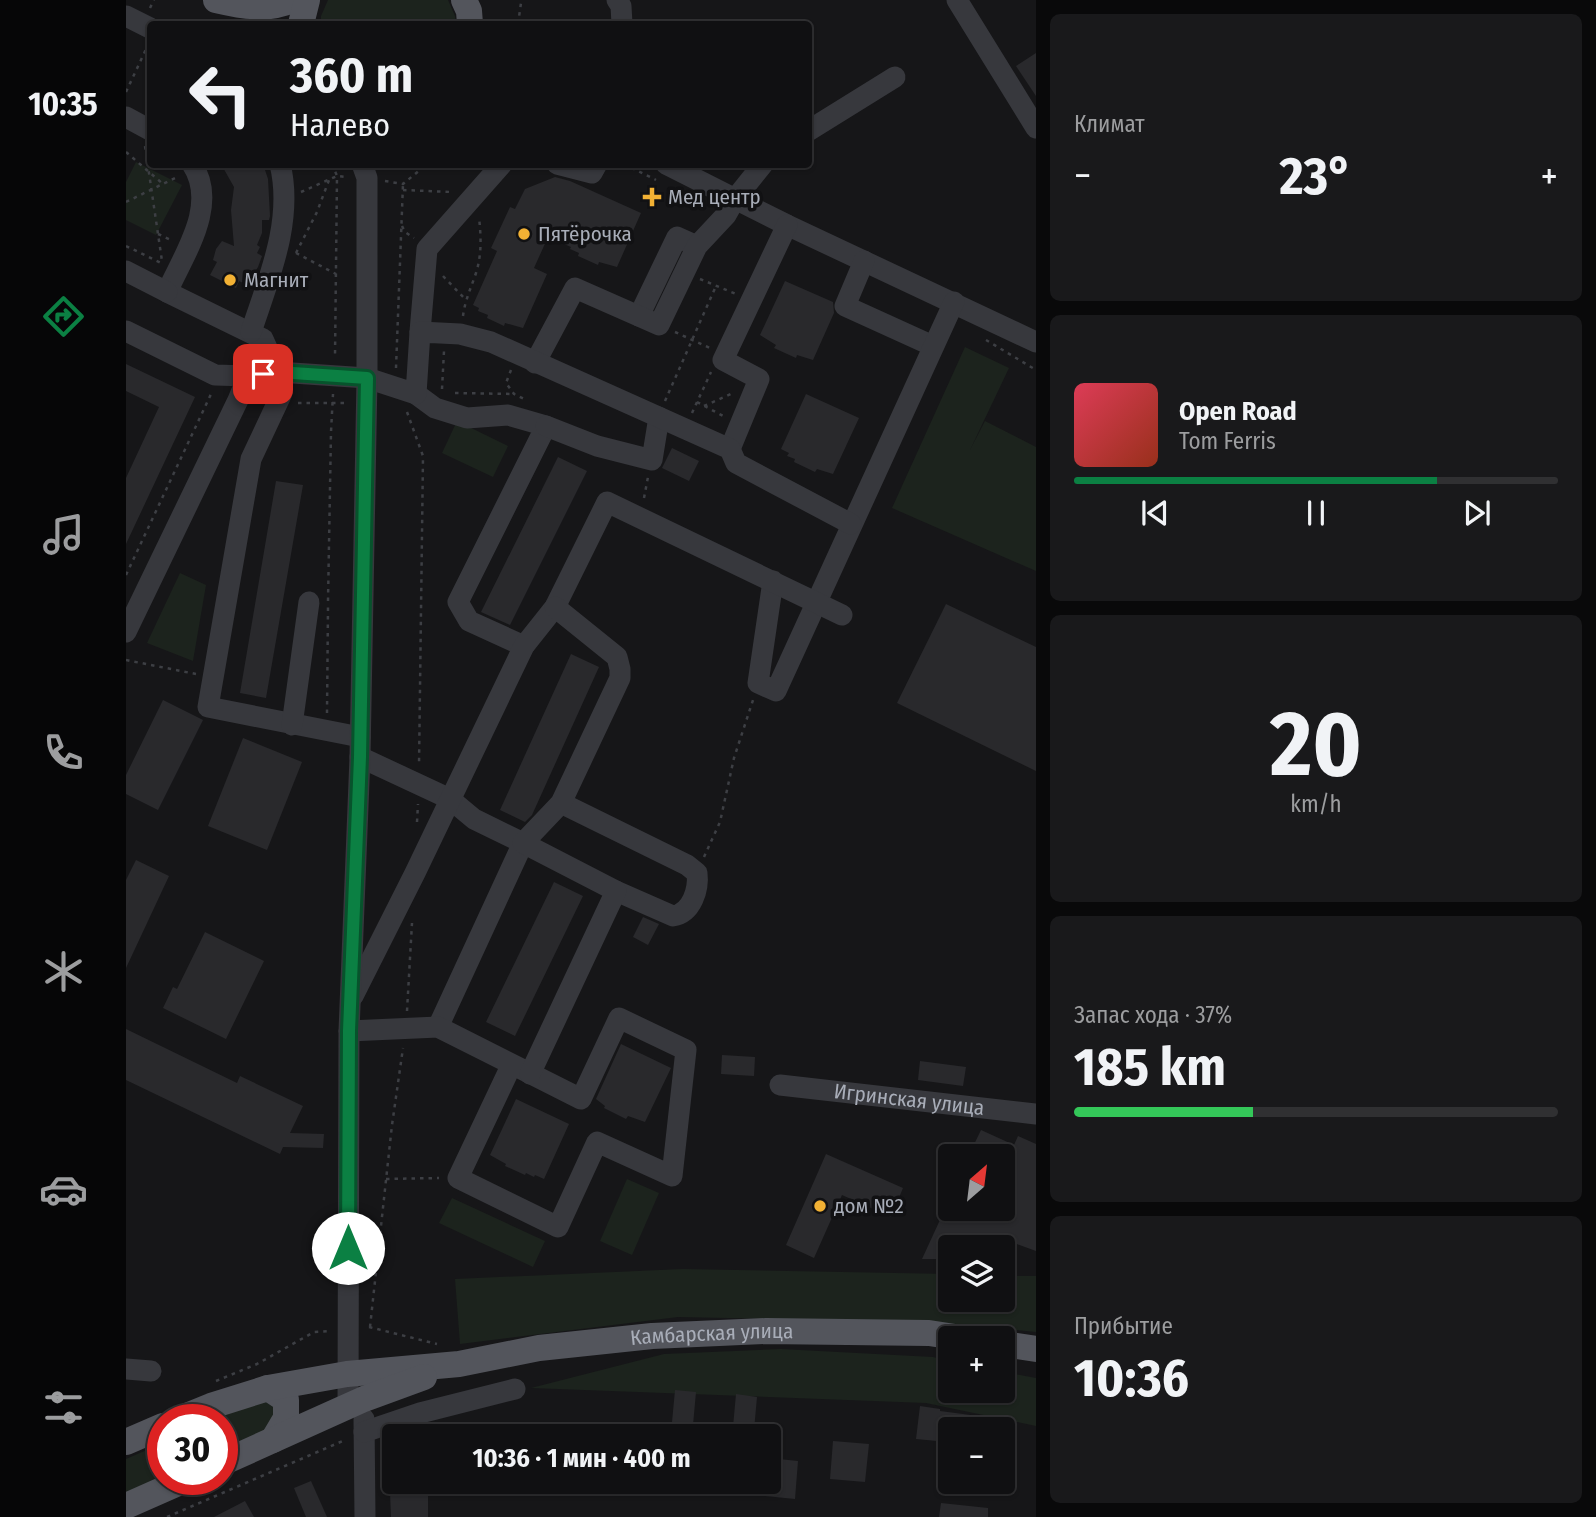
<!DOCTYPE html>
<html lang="ru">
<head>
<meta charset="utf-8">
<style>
  body { margin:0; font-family:"Fira Sans Condensed",sans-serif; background:#19191b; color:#f1f3f6; height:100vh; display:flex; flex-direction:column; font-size:26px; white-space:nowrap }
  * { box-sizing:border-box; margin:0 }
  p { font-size:23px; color:#9c9d9f }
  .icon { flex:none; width:38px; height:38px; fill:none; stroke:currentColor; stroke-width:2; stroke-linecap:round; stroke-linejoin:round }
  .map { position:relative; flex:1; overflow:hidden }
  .drawer { display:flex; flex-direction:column; gap:14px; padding:14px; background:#09090a; width:560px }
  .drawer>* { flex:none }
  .top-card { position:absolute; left:21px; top:21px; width:665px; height:147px; border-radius:7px; box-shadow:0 2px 5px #0004,0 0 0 2px #303032; background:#101012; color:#f1f3f6; overflow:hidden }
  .needle { width:46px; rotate:28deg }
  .tools { position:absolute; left:812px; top:1144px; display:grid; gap:14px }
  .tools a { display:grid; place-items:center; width:77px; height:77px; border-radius:7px; background:#101012; box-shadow:0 2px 5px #0004,0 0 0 2px #303032; font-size:35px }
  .speed { position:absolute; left:21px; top:1404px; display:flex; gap:14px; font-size:35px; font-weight:700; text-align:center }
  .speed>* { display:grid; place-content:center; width:91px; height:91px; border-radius:50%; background:#101012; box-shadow:0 2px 5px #0004,0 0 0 2px #303032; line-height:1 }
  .speed .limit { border:10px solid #d22; background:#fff; color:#111 }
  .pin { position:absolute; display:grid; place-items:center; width:60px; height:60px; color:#fff; margin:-30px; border-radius:14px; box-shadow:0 4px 10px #0006 }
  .me { position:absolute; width:77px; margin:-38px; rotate:0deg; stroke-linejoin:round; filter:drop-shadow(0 0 5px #0008) }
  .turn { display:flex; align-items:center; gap:24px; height:147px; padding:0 28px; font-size:32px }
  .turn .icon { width:91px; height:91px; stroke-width:2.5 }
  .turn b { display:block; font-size:49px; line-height:60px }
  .big { font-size:52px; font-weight:700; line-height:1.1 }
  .drawer .tile { flex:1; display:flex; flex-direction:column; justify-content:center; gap:10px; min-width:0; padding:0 24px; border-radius:10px; background:#19191b }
  .drawer .dial { align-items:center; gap:0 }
  .dial b { font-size:91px; line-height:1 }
  .song { display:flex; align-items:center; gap:21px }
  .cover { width:84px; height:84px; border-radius:10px; background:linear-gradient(135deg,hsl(350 70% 55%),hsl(10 70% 35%)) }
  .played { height:7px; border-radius:4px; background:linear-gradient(90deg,#0b8043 75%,#303032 75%) }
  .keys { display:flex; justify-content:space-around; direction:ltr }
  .heat { display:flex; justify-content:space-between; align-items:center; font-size:38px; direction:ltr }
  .charge { height:10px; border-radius:5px; background:linear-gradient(90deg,#34c759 37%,#303032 0) }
  .trip { position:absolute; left:256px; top:1424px; width:399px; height:70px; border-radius:7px; background:#101012; box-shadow:0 2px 5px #0004,0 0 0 2px #303032; font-weight:700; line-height:70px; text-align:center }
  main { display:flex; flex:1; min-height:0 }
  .dock { display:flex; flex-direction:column; width:126px; justify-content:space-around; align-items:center; background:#060607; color:#9c9d9f }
  .dock .icon { width:49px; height:49px }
  .dock .on { color:#0b8043 }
  .dock b { font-size:32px; color:#f1f3f6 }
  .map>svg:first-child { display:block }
</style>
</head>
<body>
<main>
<nav class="dock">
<b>10:35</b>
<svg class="icon on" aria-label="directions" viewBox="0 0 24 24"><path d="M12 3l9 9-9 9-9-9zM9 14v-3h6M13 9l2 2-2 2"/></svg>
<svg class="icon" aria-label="music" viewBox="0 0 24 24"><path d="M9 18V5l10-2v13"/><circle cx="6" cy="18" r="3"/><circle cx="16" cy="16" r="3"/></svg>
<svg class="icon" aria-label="phone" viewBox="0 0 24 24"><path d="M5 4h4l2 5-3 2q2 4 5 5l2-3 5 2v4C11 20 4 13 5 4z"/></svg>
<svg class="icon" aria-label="climate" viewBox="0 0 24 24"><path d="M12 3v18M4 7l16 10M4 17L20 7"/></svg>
<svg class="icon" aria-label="car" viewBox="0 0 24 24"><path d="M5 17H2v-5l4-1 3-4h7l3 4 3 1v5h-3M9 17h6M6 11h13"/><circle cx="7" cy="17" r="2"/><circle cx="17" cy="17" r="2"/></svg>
<svg class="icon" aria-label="filters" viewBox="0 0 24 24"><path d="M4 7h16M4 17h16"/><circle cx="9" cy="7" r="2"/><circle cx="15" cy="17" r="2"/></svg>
</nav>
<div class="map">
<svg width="910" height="1517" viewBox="0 0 910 1517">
  <rect width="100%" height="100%" fill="#161618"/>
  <!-- green -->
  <g fill="#1c231d">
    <path d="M 202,0 L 322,0 L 329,16 L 330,24 L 195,24 L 195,16 Z"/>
    <path d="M 10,162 L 56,185 L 30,235 L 0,220 L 0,182 Z"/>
    <path d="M 839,347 L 883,368 L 844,450 L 859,421 L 910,447 L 910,571 L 766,508 Z"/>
    <path d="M 331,421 L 382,446 L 367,477 L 316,453 Z"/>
    <path d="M 54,573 L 80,585 L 67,661 L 21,643 Z"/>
    <path d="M 501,1179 L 533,1193 L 506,1255 L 474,1241 Z"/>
    <path d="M 326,1198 L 419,1241 L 407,1267 L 313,1223 Z"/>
    <path d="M 557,1269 L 824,1274 L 824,1300 L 877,1300 L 877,1276 L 910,1276 L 910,1332 L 804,1322 L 552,1317 L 334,1344 L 329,1279 Z"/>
    <path d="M 655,1349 L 807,1357 L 824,1361 L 824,1391 L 877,1391 L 877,1372 L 910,1378 L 910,1426 L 800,1403 L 405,1388 L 538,1354 Z"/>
    <path d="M 141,1400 L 153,1406 L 145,1428 L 96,1450 L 96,1419 L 91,1419 L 127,1403 Z"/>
    <path d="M 37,1443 L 37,1477 L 0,1494 L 0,1459 Z"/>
  </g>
  <!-- building -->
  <g fill="#29292c">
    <path d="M 910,53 L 910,96 L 890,66 Z"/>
    <path d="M 95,164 L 137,164 L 142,179 L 144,216 L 143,220 L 136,220 L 136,233 L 131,245 L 134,247 L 131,253 L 136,256 L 132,267 L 126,277 L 121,275 L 117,283 L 113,281 L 110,288 L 84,275 L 91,262 L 87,260 L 90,249 L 96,241 L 108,246 L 105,210 L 108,187 Z"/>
    <path d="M 429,177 L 444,181 L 515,213 L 491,267 L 473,262 L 472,265 L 452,256 L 453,253 L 444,249 L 445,247 L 422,237 L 408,268 L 421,274 L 397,328 L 379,323 L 378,326 L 361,318 L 362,315 L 352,311 L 353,308 L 347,305 L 371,251 L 365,248 L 384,207 L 389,209 L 399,189 Z"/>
    <path d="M 659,281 L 707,302 L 708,313 L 687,360 L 671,355 L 670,358 L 648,348 L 650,345 L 634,335 Z"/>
    <path d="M 0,364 L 69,397 L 0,544 L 0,478 L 33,407 L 0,391 Z"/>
    <path d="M 680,394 L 733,418 L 707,474 L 691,469 L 689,472 L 668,462 L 669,459 L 661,456 L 663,453 L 655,449 Z"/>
    <path d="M 546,448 L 573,461 L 563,481 L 536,468 Z"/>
    <path d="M 432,457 L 461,471 L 384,625 L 355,612 Z"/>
    <path d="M 150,481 L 177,485 L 140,698 L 114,693 Z"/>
    <path d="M 820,604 L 910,647 L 910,771 L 771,703 Z"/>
    <path d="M 445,654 L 473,667 L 406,815 L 399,822 L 374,810 Z"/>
    <path d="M 37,700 L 77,720 L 32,810 L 0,794 L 0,775 Z"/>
    <path d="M 117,738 L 176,762 L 141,850 L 82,826 Z"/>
    <path d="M 10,860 L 43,876 L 0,968 L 0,880 Z"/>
    <path d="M 428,882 L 457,896 L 389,1036 L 360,1022 Z"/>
    <path d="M 517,917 L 533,924 L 522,945 L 507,937 Z"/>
    <path d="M 79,932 L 138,961 L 100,1039 L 37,1008 L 47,987 L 51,989 Z"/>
    <path d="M 0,1029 L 111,1083 L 114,1076 L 177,1106 L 164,1133 L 198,1134 L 197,1148 L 157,1147 L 154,1154 L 0,1080 Z"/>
    <path d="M 495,1044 L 545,1068 L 519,1122 L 502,1116 L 500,1119 L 478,1108 L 479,1106 L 470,1099 Z"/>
    <path d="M 596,1055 L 629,1057 L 628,1076 L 595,1074 Z"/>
    <path d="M 794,1061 L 840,1067 L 837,1086 L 792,1080 Z"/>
    <path d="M 390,1099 L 443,1124 L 418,1179 L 409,1175 L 408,1177 L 400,1173 L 399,1175 L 379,1166 L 380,1164 L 364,1155 Z"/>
    <path d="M 855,1130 L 888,1145 L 892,1136 L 910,1144 L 910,1251 L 885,1242 L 883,1248 L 824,1248 L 824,1259 L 796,1259 L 819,1209 L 877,1209 L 877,1157 L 842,1157 Z"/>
    <path d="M 700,1154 L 777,1188 L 765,1217 L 716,1195 L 688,1258 L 660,1245 Z"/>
    <path d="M 549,1390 L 570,1392 L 567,1425 L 546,1422 Z"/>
    <path d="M 610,1394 L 631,1397 L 628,1430 L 607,1427 Z"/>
    <path d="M 794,1406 L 814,1409 L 814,1411 L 852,1416 L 851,1430 L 812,1430 L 811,1441 L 790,1439 Z"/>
    <path d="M 513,1423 L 534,1425 L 533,1437 L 512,1437 Z"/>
    <path d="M 707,1441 L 743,1444 L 739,1482 L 704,1479 Z"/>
    <path d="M 643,1458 L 672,1461 L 669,1499 L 639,1496 Z"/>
    <path d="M 185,1481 L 201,1517 L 180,1517 L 168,1488 Z"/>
    <path d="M 302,1491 L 302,1517 L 265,1517 L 264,1492 Z"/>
    <path d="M 119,1501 L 128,1517 L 88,1517 Z"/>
    <path d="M 815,1503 L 862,1508 L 862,1517 L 813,1517 Z"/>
  </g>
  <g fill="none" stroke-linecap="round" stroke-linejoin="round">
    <!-- path -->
    <g stroke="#3d3f44" stroke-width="2.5" stroke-dasharray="3.5 5" stroke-linecap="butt">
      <path d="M 24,8 L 28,0"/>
      <path d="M 392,24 L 395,3 L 398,0"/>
      <path d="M 0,92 L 21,47"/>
      <path d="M 19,146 L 36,261"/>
      <path d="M 0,152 L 37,184"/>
      <path d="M 206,164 L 211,176 L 209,357"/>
      <path d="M 498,164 L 530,180"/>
      <path d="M 259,181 L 277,184 L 301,164"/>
      <path d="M 277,190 L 326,192"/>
      <path d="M 175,192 L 211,176 L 221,177"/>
      <path d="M 0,202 L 51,177"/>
      <path d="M 276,226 L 279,232 L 288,238"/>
      <path d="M 32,234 L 45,240"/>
      <path d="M 0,246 L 35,263"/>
      <path d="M 170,253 L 191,212 L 203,180"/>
      <path d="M 170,253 L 210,274"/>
      <path d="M 317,276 L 339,299"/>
      <path d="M 574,279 L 610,294"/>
      <path d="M 337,316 C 339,300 345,288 350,273 C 356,254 355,236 353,217"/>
      <path d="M 549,332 L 584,348"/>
      <path d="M 860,340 L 910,370"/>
      <path d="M 270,368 L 277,184"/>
      <path d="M 385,370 L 380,383 L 388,394 L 398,399"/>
      <path d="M 316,389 L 318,351"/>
      <path d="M 329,393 L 388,394"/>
      <path d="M 539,401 L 590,286"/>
      <path d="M 571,402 L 599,417"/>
      <path d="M 172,403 L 221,403"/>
      <path d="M 578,406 L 607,393"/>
      <path d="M 281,412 L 297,456 L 293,766"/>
      <path d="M 566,413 L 585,372"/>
      <path d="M 518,498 L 522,477"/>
      <path d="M 0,575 L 86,392"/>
      <path d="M 202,601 L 205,432 L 207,394"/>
      <path d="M 0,660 L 70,674"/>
      <path d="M 201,713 L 202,607"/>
      <path d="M 291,822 L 292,804"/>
      <path d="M 578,857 L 594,822 L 608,758 L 627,700"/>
      <path d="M 281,1011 L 286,923"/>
      <path d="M 260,1179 L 313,1178"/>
      <path d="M 243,1327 L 311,1344"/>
      <path d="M 244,1327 L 266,1125 L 277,1048"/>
      <path d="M 90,1381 L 131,1364 L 188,1332 L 205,1331"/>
      <path d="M 41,1517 L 219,1440"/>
    </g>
    <!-- minor -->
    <g stroke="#37383d" stroke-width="21">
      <path d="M 491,0 L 495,6 L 496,24"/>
      <path d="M 831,0 L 910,128"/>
      <path d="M 0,16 L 24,28"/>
      <path d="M 0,117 L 24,130"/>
      <path d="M 682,131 L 769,77"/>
      <path d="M 66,164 C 93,205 58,254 41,292 L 137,339 L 152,372 L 156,393 L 125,459 L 82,707 L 234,737"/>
      <path d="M 431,164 L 466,173 L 471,164"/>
      <path d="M 540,164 L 661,225 L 910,342"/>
      <path d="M 738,261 L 719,306 L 807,346"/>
      <path d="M 0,271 L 41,292"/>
      <path d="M 513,316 L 551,237 L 571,246"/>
      <path d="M 0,331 L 89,375 L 122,376"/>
      <path d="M 125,332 C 142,280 168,221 154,164"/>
      <path d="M 294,332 L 301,249 L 376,164"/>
      <path d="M 409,363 L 449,288 L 533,325 L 571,246 L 600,215 L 609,199 L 637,164"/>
      <path d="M 290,394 L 309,408 L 341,418 L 382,415 L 420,426 L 332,602 L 343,621 L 398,646"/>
      <path d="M 420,426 L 471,446 L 526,460 L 533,417"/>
      <path d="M 604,449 L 633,379 L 597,360 L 661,225"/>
      <path d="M 647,581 L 632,683 L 650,691 L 828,302"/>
      <path d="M 0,632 L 112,400 L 122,376 L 152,372 L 241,378 L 290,394 L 294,332 L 334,334 L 365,342 L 604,449 L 610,463 L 725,524"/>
      <path d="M 166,725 L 183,602"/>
      <path d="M 234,757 L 324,799 L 348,819 L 397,843 L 312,1027"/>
      <path d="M 435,803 L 561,865 L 571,873 C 573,889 566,913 547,916 L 490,891"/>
      <path d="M 227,996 L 289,873 L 398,646 L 429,607 L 481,502 L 716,615"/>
      <path d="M 223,1031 L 312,1027 L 455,1099 L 493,1018 L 560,1050 L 546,1176 L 471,1142 L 432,1227 L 332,1178 L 385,1066"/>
      <path d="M 404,1074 L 490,891 L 397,843 L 435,803 L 494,678 L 494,669 L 491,657 L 429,607"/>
      <path id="s1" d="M 654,1085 L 910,1114"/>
      <path d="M 0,1369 L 25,1371"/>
      <path d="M 222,1407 L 223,1031 L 234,757 L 241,378 L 241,178 L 236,164"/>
      <path d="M 238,1419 L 239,1517"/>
      <path d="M 238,1432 L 294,1413 L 389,1389"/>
    </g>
    <!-- major -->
    <g stroke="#53555c" stroke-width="26">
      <path d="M 90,0 C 116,6 141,11 166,0"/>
      <path d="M 338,0 L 343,11 L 344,24"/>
      <path d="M 175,24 L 181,0"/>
      <path d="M 877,1344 L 910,1349"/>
      <path d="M 142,1388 L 160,1400 L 160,1418 L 147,1440"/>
      <path id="s2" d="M 53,1419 L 85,1406 L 142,1388 L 221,1374 L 333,1364 L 413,1348 L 526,1336 L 640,1331 L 803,1333 L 842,1339"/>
      <path d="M 0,1442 L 37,1426"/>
      <path d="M 96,1463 L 238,1399 L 298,1377"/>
      <path d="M 0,1506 L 61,1479"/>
    </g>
  </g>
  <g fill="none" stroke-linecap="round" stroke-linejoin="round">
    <defs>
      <path id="route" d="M 137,374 L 152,372 L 241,378 L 234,757 L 223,1031 L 222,1248"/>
    </defs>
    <!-- route casing -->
    <use href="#route" stroke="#07532c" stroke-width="18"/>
    <!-- route -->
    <use href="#route" stroke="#0b8043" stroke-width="12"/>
  </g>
  <!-- markers -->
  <g fill="#f2b134" stroke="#111113" stroke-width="2.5">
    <path d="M522.5 186.5h7v7h7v7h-7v7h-7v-7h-7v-7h7z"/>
    <circle cx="398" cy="234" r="7"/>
    <circle cx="104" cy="280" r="7"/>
    <circle cx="694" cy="1206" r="7"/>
  </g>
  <g text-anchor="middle" stroke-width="7" stroke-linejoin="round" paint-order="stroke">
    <!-- poi labels -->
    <g font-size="21" fill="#a8adb8" stroke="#111113" text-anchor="start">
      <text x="542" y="204">Мед центр</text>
      <text x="412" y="241">Пятёрочка</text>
      <text x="118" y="287">Магнит</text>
      <text x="708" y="1213">дом №2</text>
    </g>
    <!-- street labels -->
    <g font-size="21" fill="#a8adb8" stroke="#111113">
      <text dy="7" stroke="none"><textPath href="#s1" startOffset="130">Игринская улица</textPath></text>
      <text dy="7" stroke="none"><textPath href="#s2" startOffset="542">Камбарская улица</textPath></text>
    </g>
  </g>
</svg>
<div class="tools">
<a><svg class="needle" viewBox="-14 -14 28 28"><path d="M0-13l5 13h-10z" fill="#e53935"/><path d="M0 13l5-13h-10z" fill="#9c9d9f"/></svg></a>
<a><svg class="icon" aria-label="layers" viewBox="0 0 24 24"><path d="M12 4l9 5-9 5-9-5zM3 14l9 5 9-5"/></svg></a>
<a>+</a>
<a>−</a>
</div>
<div class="speed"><div class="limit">30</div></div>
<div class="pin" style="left:137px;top:374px;background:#d93025"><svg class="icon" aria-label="arrive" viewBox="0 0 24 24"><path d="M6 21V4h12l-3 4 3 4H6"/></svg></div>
<svg class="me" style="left:222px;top:1248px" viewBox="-20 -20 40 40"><circle r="19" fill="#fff"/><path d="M0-13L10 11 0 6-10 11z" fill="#0b8043"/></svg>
<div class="trip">10:36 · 1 мин · 400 m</div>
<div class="top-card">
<div class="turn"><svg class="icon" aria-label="left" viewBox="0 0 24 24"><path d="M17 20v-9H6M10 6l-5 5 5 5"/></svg><div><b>360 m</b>Налево</div></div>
</div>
</div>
<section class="drawer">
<div class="tile"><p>Климат</p>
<div class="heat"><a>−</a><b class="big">23°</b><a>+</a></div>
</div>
<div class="tile">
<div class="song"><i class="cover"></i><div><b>Open Road</b><p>Tom Ferris</p></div></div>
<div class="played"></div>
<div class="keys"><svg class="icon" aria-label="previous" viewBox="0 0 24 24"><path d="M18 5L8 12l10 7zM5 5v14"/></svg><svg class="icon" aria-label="pause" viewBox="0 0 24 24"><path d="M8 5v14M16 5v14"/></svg><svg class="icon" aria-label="next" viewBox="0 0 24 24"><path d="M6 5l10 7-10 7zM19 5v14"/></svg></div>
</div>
<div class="tile dial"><b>20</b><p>km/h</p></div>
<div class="tile"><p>Запас хода · 37%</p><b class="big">185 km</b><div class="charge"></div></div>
<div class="tile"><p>Прибытие</p><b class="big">10:36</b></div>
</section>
</main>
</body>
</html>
